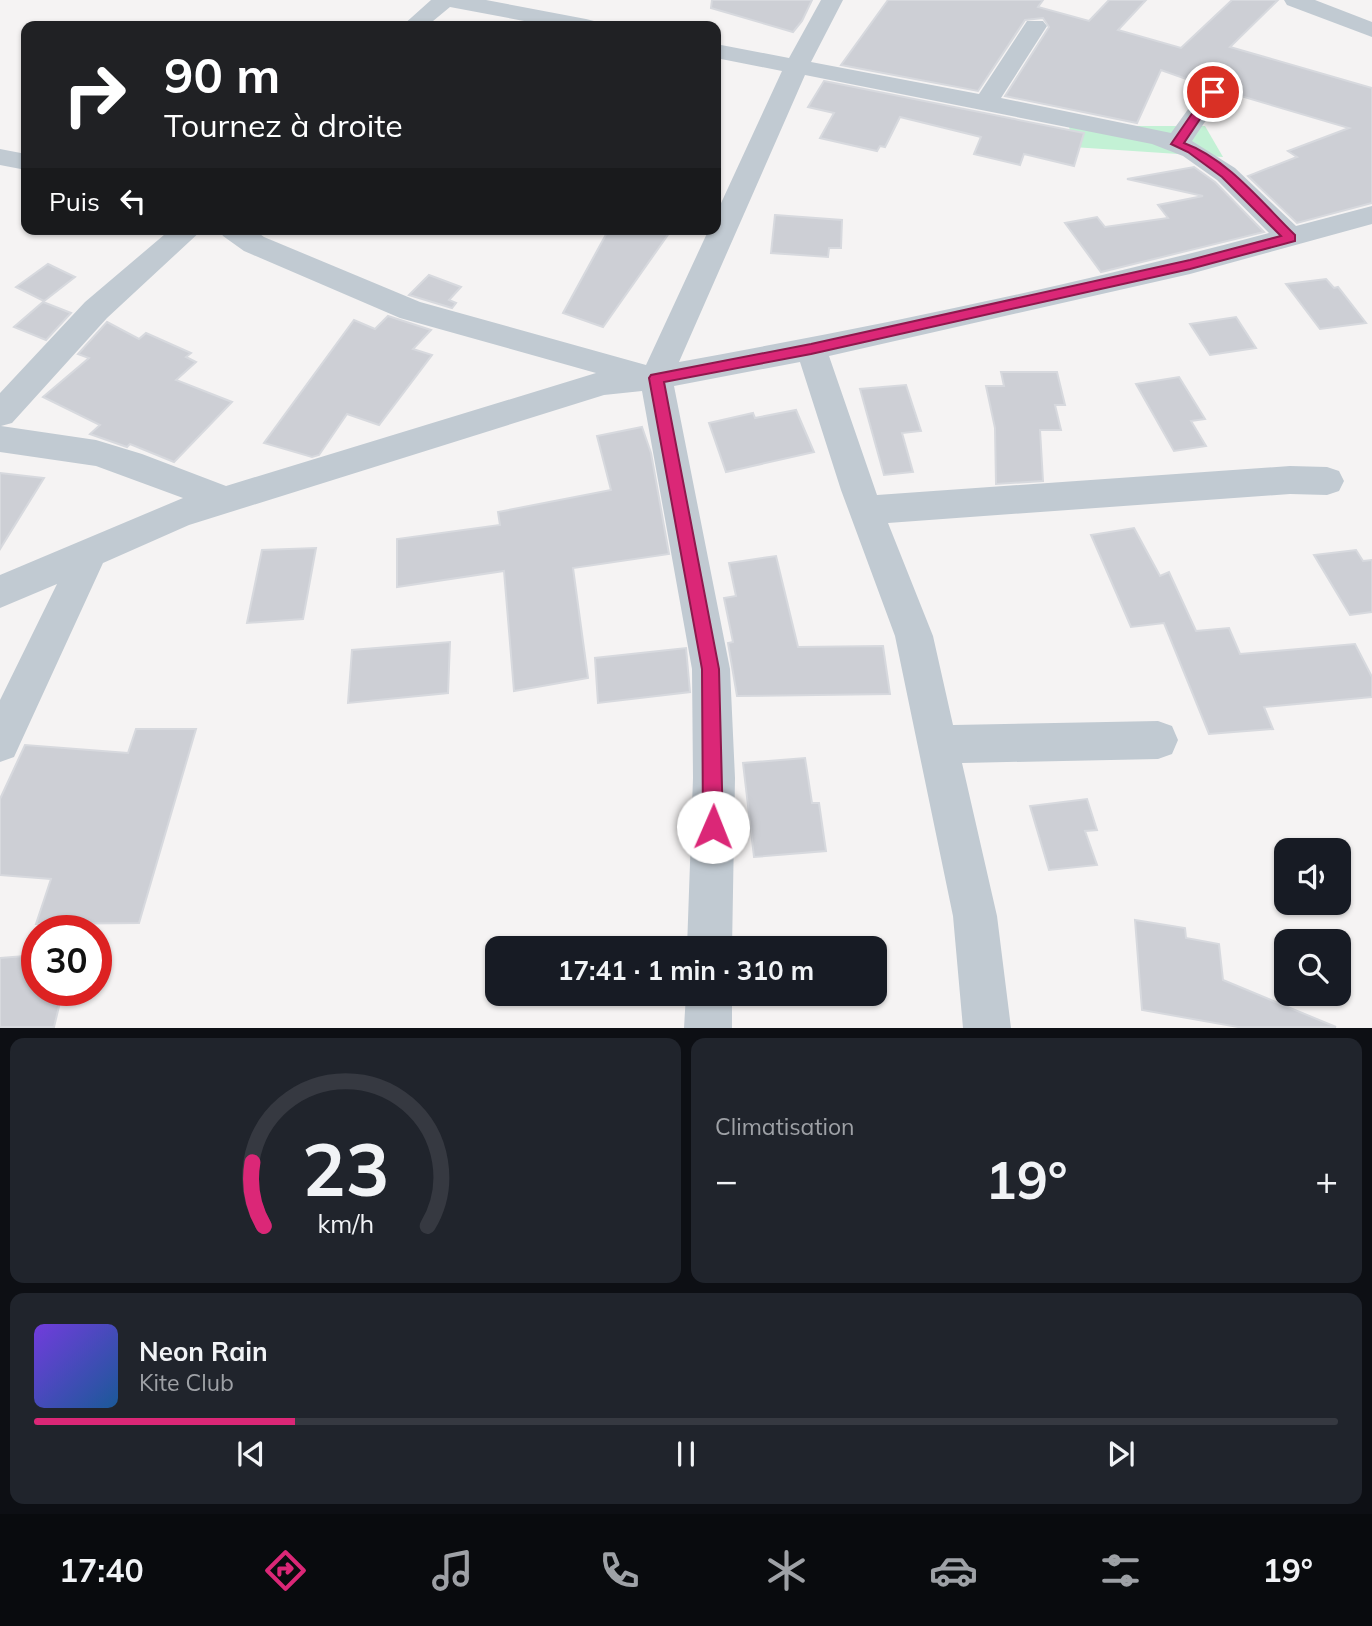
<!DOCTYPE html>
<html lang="fr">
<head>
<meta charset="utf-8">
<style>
  body { margin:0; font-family:Mulish,sans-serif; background:#20242c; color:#f1f3f6; height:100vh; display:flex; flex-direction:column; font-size:26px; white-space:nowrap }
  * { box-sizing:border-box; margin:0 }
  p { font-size:23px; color:#9ea1a6 }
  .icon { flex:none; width:38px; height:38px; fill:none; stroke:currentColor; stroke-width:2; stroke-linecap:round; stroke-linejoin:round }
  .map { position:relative; height:1028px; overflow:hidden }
  .drawer { display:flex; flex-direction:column; gap:10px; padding:10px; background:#0d0f14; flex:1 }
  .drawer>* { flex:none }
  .guide { position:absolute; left:21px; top:21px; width:700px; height:214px; border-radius:14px; box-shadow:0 2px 5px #0004; background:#202124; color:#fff; overflow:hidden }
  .tools { position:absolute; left:1274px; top:838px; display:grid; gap:14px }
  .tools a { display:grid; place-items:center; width:77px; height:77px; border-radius:14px; background:#171b24; box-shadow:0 2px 5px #0004; font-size:35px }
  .speed { position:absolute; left:21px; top:915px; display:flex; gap:14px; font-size:35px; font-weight:700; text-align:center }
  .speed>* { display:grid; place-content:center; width:91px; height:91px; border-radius:50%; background:#171b24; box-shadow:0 2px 5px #0004; line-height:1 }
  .speed .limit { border:10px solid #d22; background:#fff; color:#111 }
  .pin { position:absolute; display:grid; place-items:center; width:60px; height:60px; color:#fff; margin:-30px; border:4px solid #fff; border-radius:50%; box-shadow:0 2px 7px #0007 }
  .me { position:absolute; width:77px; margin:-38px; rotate:1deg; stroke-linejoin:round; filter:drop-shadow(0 0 5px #0008) }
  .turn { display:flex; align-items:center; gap:24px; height:147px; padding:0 28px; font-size:32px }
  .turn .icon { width:91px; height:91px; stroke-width:2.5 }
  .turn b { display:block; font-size:49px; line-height:60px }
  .then { display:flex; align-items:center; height:66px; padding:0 28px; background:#0003; gap:14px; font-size:26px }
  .big { font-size:52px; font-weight:700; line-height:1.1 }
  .drawer .widget { flex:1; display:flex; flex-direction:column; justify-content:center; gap:10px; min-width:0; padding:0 24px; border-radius:14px; background:#20242c }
  .drawer .dial { align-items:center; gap:0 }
  .dial svg { height:182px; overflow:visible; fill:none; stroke:#363941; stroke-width:7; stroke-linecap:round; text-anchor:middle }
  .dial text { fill:#f1f3f6; stroke:none }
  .song { display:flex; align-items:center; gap:21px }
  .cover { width:84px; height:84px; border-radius:10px; background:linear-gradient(135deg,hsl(260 70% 55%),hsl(210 70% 35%)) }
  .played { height:7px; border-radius:4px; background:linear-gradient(90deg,#db2777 20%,#363941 20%) }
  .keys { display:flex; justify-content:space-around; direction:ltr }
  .heat { display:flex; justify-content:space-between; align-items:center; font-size:38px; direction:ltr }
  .drawer .tiles { flex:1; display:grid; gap:10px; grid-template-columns:1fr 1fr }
  .widget:last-child { grid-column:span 2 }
  .trip { position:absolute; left:485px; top:936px; width:402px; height:70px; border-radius:14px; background:#171b24; box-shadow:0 2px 5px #0004; font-weight:700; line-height:70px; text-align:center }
  .menu { display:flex; height:112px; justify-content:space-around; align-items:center; background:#090b0e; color:#9ea1a6 }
  .menu .icon { width:49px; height:49px }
  .menu .selected { color:#db2777 }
  .menu b { font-size:32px; color:#f1f3f6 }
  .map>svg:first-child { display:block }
</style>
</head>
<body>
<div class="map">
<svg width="1372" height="1028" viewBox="0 0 1372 1028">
  <rect width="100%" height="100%" fill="#f5f3f3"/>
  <!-- green -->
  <path fill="#c3f1d5" d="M 1069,126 L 1205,126 L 1223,157 L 1073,147 Z"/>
  <!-- building -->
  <g fill="#cdcfd5" stroke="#d7d9de" stroke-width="2">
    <path d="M 712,0 L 812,0 L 802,21 L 793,32 L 711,8 Z"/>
    <path d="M 888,0 L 1043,0 L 1038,7 L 1089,21 L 1109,0 L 1146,0 L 1118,30 L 1181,48 L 1232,0 L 1278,0 L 1230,47 L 1372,88 L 1372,203 L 1297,223 L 1248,176 L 1297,157 L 1288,151 L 1349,128 L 1227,92 L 1223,84 L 1212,82 L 1203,85 L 1161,70 L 1137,123 L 1005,96 L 1049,27 L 1043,18 L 1025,20 L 978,91 L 841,65 Z"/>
    <path d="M 824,81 L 1084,133 L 1074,166 L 1024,154 L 1020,165 L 974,154 L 981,137 L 900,117 L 885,147 L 880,146 L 877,151 L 820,138 L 834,113 L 808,107 Z"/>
    <path d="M 1194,167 L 1215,182 L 1264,232 L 1101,272 L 1065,223 L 1097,217 L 1105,227 L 1168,218 L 1158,205 L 1203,196 L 1127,179 Z"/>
    <path d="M 775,215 L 842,220 L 841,248 L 829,248 L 828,257 L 771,253 Z"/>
    <path d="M 609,229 L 672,229 L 603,327 L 563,313 Z"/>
    <path d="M 48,264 L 75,277 L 44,301 L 16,287 Z"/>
    <path d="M 429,275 L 461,287 L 449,300 L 456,303 L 452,308 L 409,295 Z"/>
    <path d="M 1326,279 L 1334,288 L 1338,287 L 1366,323 L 1320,329 L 1286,284 Z"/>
    <path d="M 43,302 L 71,313 L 46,340 L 14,327 Z"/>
    <path d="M 388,316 L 431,330 L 413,349 L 432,355 L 379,425 L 347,414 L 319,455 L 312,457 L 264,443 L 354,320 L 375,329 Z"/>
    <path d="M 1236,317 L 1256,348 L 1210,355 L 1190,324 Z"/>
    <path d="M 107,322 L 139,339 L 146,333 L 191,353 L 186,357 L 196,362 L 176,380 L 232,402 L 174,462 L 130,444 L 127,447 L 90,434 L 100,425 L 43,397 L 89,358 L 78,354 Z"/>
    <path d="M 1001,372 L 1057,372 L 1065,405 L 1055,405 L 1061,430 L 1040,430 L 1043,481 L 996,484 L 995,428 L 986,386 L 1004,386 Z"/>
    <path d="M 1179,377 L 1205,419 L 1191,421 L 1206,446 L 1174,451 L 1136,384 Z"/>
    <path d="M 906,385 L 921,431 L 902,433 L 913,472 L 884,475 L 860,389 Z"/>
    <path d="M 796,410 L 814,452 L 726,472 L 709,423 L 753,413 L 755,418 Z"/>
    <path d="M 642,427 L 651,453 L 669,554 L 573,568 L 588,678 L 514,691 L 504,571 L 397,587 L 397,539 L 500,525 L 498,512 L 611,490 L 597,436 Z"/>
    <path d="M 0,473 L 44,478 L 0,549 Z"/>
    <path d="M 1134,528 L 1160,576 L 1169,572 L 1196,631 L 1229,628 L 1240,654 L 1355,644 L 1372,677 L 1372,697 L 1264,707 L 1273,729 L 1209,734 L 1164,623 L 1131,627 L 1091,535 Z"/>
    <path d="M 316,548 L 303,619 L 247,623 L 262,550 Z"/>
    <path d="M 1356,550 L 1363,561 L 1372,560 L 1372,612 L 1350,615 L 1314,555 Z"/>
    <path d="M 776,556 L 798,647 L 883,646 L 890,694 L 737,696 L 728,643 L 733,642 L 724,598 L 736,596 L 729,563 Z"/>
    <path d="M 450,642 L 448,693 L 348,703 L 352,650 Z"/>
    <path d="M 686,648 L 690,692 L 598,703 L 595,658 Z"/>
    <path d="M 136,729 L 196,729 L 139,923 L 36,924 L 51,879 L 0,875 L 0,799 L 25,745 L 128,753 Z"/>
    <path d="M 805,758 L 812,803 L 819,803 L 826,851 L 754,857 L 743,763 Z"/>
    <path d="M 1087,799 L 1097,830 L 1085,831 L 1097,865 L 1049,870 L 1030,806 Z"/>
    <path d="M 1135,920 L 1185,928 L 1186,938 L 1219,944 L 1223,980 L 1336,1027 L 1238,1027 L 1142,1010 Z"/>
    <path d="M 37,955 L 37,990 L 63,990 L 54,1027 L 0,1027 L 0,958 Z"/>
  </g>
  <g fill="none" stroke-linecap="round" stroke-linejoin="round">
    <!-- minor -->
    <g fill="#c1cad2" fill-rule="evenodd">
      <path d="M 431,0 L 486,0 L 586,19 L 594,21 L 598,26 L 551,26 L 450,7 L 427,26 L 402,26 Z"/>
      <path d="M 821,0 L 843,0 L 811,62 L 979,94 L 1027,21 L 1043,21 L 1047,26 L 1001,98 L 1171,133 L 1204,87 L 1213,85 L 1222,87 L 1225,92 L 1192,141 L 1235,168 L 1296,226 L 1372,206 L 1372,224 L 1190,274 L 829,356 L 877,495 L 1290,466 L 1327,467 L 1339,471 L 1344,481 L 1339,491 L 1327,495 L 1290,494 L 888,523 L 933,636 L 953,725 L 1158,721 L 1172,726 L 1178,740 L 1172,754 L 1158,759 L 962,763 L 997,916 L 1011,1028 L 963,1028 L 953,916 L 895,636 L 841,490 L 800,362 L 674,386 L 730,669 L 735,778 L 732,948 L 687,948 L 693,778 L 692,669 L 642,391 L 604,395 L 189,525 L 103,563 L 14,757 L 0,762 L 0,700 L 57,584 L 0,608 L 0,575 L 183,498 L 96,466 L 0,452 L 0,393 L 85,302 L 171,229 L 203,229 L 107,318 L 12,423 L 1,426 L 96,440 L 142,454 L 226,486 L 596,373 L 400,318 L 244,251 L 223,236 L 219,229 L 253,229 L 264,237 L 420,302 L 646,365 L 709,229 L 716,229 L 716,214 L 782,71 L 716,58 L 716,44 L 789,58 ZM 805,75 L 1152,144 L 1183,156 L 1217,180 L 1269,233 C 1075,285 877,326 679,362 Z"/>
      <path d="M 1284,0 L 1315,0 L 1372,22 L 1372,37 L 1287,5 Z"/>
      <path d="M 0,149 L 26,154 L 26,170 L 0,165 Z"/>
      <path d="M 686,994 L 732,994 L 732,1028 L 684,1028 Z"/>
    </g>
  </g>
  <!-- route -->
  <path fill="#db2777" stroke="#8e194d" stroke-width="2" d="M 1209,89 L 1218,92 L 1184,143 C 1228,159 1262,203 1295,235 L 1295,241 L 1190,269 L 811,354 L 664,382 L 719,669 L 723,827 L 720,834 L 713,836 L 706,834 L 703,827 L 702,669 L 649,378 L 651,375 L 811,344 L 1190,260 L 1281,236 L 1222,177 L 1188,152 L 1171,144 Z"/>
</svg>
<div class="tools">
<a><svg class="icon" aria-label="sound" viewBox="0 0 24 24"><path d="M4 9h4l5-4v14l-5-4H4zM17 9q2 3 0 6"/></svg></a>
<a><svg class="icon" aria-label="search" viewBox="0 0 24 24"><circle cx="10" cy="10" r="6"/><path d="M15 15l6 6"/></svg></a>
</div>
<div class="speed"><div class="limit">30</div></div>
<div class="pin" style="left:1213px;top:92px;background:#d93025"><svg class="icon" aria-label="arrive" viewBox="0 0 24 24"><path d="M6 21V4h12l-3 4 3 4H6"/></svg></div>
<svg class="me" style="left:713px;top:827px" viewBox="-20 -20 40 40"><circle r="19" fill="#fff"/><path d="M0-13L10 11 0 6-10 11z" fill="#db2777"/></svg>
<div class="trip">17:41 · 1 min · 310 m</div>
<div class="guide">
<div class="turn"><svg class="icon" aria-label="right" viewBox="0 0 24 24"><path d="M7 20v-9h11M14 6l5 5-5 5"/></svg><div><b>90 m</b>Tournez à droite</div></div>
<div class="then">Puis<svg class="icon" aria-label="left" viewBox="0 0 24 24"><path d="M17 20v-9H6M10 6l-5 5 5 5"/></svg></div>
</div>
</div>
<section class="drawer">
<div class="tiles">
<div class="widget dial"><svg viewBox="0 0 100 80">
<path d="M14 69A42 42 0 1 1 86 69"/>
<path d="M14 69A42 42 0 0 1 9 41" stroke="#db2777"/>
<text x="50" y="56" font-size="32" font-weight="700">23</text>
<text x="50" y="72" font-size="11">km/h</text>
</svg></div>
<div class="widget"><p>Climatisation</p>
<div class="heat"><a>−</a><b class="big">19°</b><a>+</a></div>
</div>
<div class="widget">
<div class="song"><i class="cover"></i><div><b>Neon Rain</b><p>Kite Club</p></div></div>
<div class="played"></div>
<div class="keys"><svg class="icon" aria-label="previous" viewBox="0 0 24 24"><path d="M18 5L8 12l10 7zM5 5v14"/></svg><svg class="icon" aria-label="pause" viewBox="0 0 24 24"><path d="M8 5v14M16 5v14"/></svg><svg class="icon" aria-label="next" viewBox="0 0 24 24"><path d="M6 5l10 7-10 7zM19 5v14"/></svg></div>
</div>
</div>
</section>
<nav class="menu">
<b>17:40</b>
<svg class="icon selected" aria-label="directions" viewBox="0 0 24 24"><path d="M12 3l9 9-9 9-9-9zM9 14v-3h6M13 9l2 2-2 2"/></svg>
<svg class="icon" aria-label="music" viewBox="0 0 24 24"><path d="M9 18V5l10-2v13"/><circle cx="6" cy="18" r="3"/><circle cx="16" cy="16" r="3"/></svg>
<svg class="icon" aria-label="phone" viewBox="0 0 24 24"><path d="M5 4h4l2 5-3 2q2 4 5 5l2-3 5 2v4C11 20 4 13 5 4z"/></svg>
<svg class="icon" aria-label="climate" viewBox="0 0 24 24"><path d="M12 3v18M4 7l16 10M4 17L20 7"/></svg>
<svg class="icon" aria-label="car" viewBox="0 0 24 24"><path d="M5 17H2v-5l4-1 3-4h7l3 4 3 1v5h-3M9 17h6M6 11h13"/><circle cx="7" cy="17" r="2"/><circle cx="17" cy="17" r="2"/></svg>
<svg class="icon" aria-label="filters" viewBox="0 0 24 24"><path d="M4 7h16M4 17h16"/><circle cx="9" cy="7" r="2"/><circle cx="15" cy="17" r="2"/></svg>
<b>19°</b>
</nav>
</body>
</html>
